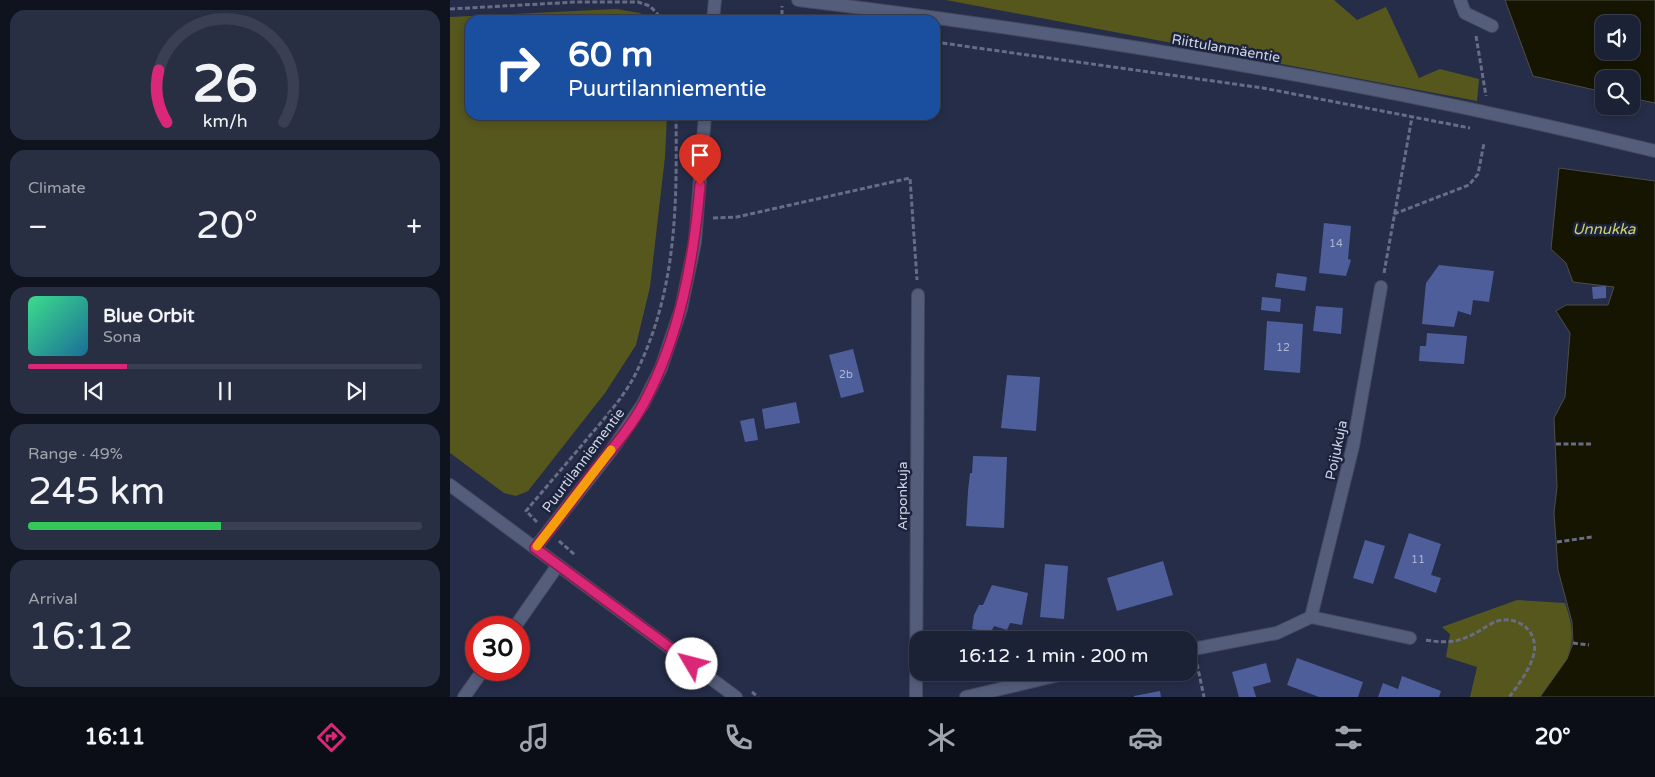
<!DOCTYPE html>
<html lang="en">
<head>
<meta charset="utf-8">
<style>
  body { margin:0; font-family:"Varela Round",sans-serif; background:#292f42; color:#f1f3f6; height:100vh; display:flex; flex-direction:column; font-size:19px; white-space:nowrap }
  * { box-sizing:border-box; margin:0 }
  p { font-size:16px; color:#a0a4ad }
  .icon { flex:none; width:28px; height:28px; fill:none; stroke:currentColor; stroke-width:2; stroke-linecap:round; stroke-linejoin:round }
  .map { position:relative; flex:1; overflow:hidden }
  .drawer { display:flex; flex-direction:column; gap:10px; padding:10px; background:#0f131e; width:450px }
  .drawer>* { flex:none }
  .banner { position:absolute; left:15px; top:15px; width:475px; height:105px; border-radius:15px; box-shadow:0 2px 8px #0003,0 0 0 1px #3a3f51; background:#1a4fa0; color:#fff; overflow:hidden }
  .buttons { position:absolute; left:1145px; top:15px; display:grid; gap:10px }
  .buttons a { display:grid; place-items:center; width:45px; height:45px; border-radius:10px; background:#1c2236; box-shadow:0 2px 8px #0003,0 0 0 1px #3a3f51; font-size:25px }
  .speed { position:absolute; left:15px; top:616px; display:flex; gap:10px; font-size:25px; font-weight:700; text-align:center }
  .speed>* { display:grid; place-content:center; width:65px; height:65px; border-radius:50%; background:#1c2236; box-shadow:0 2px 8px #0003,0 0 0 1px #3a3f51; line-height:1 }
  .speed .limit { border:8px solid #d22; background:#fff; color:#111 }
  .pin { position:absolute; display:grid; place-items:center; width:42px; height:42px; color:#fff; margin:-51px -21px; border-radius:50% 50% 50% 0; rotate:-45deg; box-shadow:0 0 5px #0007 }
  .pin .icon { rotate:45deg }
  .me { position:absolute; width:55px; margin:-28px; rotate:307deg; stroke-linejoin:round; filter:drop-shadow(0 0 4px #0008) }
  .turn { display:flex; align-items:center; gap:18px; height:105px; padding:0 20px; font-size:22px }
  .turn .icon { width:65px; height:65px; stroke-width:2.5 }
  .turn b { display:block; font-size:35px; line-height:42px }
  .big { font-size:38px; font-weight:600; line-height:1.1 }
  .drawer .card { flex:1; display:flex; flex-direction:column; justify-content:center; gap:8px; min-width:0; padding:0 18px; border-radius:15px; background:#292f42 }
  .drawer .dial { align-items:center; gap:0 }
  .dial svg { height:130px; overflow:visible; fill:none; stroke:#3a3f51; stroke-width:7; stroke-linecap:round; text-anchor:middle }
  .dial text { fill:#f1f3f6; stroke:none }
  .song { display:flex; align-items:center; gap:15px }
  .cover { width:60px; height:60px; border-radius:8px; background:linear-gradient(135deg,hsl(150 70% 55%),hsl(200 70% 35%)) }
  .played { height:5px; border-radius:2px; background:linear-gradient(90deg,#db2777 25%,#3a3f51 25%) }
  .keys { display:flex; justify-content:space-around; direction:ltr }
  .heat { display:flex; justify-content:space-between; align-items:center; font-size:28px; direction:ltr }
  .charge { height:8px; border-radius:4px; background:linear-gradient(90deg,#34c759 49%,#3a3f51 0) }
  .trip { position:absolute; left:459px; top:631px; width:288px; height:50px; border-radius:15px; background:#1c2236; box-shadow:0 2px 8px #0003,0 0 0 1px #3a3f51; font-weight:600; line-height:50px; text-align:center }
  .tab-bar { display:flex; height:80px; justify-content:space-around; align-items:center; background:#0b0e16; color:#a0a4ad }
  .tab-bar .icon { width:35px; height:35px }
  .tab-bar .on { color:#db2777 }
  .tab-bar b { font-size:22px; color:#f1f3f6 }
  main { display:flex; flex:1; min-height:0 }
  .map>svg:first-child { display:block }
</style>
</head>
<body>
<main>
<section class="drawer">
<div class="card dial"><svg viewBox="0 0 100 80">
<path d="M14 69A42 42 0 1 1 86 69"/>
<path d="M14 69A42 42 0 0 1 9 37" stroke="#db2777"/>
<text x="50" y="56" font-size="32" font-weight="700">26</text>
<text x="50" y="72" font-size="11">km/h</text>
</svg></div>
<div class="card"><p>Climate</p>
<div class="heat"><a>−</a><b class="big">20°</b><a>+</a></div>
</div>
<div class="card">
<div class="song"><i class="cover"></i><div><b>Blue Orbit</b><p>Sona</p></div></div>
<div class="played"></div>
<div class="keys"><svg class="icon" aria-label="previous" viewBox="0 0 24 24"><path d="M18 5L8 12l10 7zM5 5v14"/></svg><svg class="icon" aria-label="pause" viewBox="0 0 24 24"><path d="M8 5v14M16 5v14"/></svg><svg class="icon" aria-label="next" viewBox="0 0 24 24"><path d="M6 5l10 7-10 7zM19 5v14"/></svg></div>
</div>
<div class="card"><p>Range · 49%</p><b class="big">245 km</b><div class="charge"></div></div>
<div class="card"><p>Arrival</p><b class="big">16:12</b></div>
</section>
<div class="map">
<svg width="1205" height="697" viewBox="0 0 1205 697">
  <rect width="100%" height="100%" fill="#262d48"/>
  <!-- green -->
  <g fill="#56571d">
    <path d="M 496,0 L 884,0 L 907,20 L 936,7 L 969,78 L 990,69 L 1029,79 L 1027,101 Z"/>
    <path d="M 166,9 L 190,13 L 200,20 L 20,20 L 20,115 L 217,115 L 215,157 L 200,287 L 186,345 L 155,393 L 78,491 L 66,496 L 54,493 L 0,453 L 0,17 Z"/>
    <path d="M 1067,600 L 1115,603 C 1131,648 1117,662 1090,697 L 1020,697 L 1027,667 L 996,657 L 1000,634 L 992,627 Z"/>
  </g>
  <!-- water -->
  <g fill="#151501" stroke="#4c4e45" fill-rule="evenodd">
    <path d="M 1055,0 L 1205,0 L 1205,103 L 1181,98 L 1181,79 L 1154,79 L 1154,92 L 1083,76 ZM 1154,24 L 1181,24 L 1181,51 L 1154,51 Z"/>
    <path d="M 1109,168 L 1205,181 L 1205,697 L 1090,697 L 1117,659 L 1123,643 L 1122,622 L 1108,570 L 1104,513 L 1107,487 L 1104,418 L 1115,397 L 1120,333 L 1106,311 L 1116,305 L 1158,305 L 1164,287 L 1123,282 L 1116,263 L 1101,249 Z"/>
  </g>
  <!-- building -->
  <g fill="#4d5e9a">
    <path d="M 874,223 L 901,226 L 898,259 L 901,260 L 896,276 L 869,273 Z"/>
    <path d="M 989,265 L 1044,271 L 1039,302 L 1023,300 L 1021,315 L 1008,311 L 1004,327 L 972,324 L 976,283 Z"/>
    <path d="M 827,273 L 857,277 L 855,291 L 825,287 Z"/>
    <path d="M 1156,286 L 1156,298 L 1143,299 L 1142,287 Z"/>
    <path d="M 812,297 L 831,299 L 830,312 L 811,310 Z"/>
    <path d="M 866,306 L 893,308 L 891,334 L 863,331 Z"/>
    <path d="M 817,321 L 853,324 L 850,373 L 814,370 Z"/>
    <path d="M 977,333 L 1017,336 L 1014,364 L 969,361 L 970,346 L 976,346 Z"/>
    <path d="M 403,349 L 414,392 L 391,398 L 379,355 Z"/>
    <path d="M 557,375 L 590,377 L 586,431 L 551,428 Z"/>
    <path d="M 346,402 L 350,423 L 315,429 L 312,409 Z"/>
    <path d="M 304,418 L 308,440 L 295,442 L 290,421 Z"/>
    <path d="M 523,456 L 557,457 L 554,528 L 516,526 L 518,491 L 520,473 L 522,473 Z"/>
    <path d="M 959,533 L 991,544 L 981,575 L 991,578 L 986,593 L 944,578 Z"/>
    <path d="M 915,540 L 935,546 L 923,584 L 903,578 Z"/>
    <path d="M 713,561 L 723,595 L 667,611 L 657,578 Z"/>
    <path d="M 595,564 L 618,566 L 614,619 L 590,617 Z"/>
    <path d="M 542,585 L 578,593 L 572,625 L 560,623 L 557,630 L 544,626 L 541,632 L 522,629 L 524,615 L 529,605 L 533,605 Z"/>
    <path d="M 847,658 L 913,682 L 908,697 L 869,697 L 837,685 Z"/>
    <path d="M 816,663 L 821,682 L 803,687 L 806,697 L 789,697 L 782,672 Z"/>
    <path d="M 952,676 L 991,691 L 989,697 L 928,697 L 933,683 L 948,689 Z"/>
    <path d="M 710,691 L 711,697 L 684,697 L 684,696 Z"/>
  </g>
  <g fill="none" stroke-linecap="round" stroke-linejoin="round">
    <defs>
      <g id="minor">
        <path d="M 348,0 C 635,35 923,82 1205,151"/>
        <path d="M 1010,0 L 1015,13 L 1042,26"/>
        <path d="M 263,20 L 265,0"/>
        <path d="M 0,485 L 286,697"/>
        <path d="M 85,548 L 161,451 L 193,404 L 211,368 L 231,309 L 245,242 L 255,115"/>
        <path d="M 861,617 L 903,446 L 931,287"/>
        <path d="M 64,628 L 108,565"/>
        <path d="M 738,650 L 827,633 L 861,617 L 960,638"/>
        <path d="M 14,697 L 33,670"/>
        <path d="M 466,697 L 468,295"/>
        <path d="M 516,697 L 622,672"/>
      </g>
    </defs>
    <!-- minor casing -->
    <use href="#minor" stroke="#444a60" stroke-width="14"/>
    <!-- path -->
    <g stroke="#676d84" stroke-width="3" stroke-dasharray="5 2.5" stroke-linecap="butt">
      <path d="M 0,9 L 126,2 L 188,2 L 200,6 L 213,20"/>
      <path d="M 332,18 L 342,20"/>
      <path d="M 328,20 L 332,18 L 332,6"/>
      <path d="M 1026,36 L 1036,96"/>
      <path d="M 485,42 L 813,88 L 1020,128"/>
      <path d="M 944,214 L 1019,185 L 1028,174 L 1034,143"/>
      <path d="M 263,218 L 287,217 L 460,178 L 467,280"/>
      <path d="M 934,273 L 962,117"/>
      <path d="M 1106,444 L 1141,444"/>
      <path d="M 87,522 L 76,511 C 96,487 117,463 137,439 C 154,419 173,398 185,375 C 227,291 227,206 226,115"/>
      <path d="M 109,541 L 125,555"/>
      <path d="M 1107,542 L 1142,537"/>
      <path d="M 976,640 C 999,644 1010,642 1031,630 C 1037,626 1045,621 1052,620 C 1073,618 1090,635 1083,657 C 1079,670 1068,686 1059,697"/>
      <path d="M 1123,643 L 1139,645"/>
      <path d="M 747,664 L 754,697"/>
      <path d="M 302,692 L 308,697"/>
    </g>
    <!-- minor -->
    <use href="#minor" stroke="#545d7a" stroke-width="12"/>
  </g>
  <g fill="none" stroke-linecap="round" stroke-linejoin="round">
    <defs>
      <path id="route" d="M 242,664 L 85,548 C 106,523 125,496 145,470 C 162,449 181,427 194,403 C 230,336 244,259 250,185"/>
    </defs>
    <!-- route casing -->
    <use href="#route" stroke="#8e194d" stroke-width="12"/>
    <!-- route -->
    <use href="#route" stroke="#db2777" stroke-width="9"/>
    <!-- slow -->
    <path stroke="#f59e0b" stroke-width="9" d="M 87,546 L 161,450"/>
  </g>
  <g text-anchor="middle" stroke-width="5" stroke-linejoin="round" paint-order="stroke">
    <!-- number labels -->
    <g font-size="11" fill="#adb5d1">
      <text x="886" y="247">14</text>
      <text x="833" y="351">12</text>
      <text x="396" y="378">2b</text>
      <text x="968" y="563">11</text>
    </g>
    <!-- street labels -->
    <g font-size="14" fill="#cdd2e3" stroke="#1c233d">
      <text transform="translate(776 48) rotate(10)" y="5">Riittulanmäentie</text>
      <text transform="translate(886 450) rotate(-78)" y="5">Poijukuja</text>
      <text transform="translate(133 460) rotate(-53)" y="5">Puurtilanniementie</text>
      <text transform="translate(452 496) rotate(-90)" y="5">Arponkuja</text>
    </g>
    <!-- water labels -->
    <g font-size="15" font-style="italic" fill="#cdd067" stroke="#1c233d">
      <text x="1154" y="234">Unnukka</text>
    </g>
  </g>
</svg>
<div class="buttons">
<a><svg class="icon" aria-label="sound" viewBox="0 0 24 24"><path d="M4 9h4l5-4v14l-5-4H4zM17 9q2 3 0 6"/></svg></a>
<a><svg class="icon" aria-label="search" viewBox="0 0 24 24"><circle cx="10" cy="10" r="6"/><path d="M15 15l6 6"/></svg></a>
</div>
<div class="speed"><div class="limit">30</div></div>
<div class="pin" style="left:250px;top:185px;background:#d93025"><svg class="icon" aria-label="arrive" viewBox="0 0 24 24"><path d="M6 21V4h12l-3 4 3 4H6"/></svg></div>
<svg class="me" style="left:242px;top:664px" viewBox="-20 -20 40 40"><circle r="19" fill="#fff"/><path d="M0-13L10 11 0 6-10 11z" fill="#db2777"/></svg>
<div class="trip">16:12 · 1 min · 200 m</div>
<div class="banner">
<div class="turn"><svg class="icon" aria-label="right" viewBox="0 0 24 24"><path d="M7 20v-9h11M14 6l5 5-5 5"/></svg><div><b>60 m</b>Puurtilanniementie</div></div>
</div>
</div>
</main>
<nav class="tab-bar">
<b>16:11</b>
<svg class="icon on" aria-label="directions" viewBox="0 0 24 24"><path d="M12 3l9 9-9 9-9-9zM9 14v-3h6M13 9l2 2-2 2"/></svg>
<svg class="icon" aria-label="music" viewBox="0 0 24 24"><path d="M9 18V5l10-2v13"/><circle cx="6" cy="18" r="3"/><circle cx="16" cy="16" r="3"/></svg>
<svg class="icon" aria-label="phone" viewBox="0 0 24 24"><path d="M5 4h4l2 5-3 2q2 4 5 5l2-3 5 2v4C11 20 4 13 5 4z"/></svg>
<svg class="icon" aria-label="climate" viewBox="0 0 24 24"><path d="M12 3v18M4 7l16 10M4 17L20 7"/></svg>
<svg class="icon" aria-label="car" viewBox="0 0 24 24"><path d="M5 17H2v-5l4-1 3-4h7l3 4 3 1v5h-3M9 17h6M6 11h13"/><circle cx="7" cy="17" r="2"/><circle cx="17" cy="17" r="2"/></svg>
<svg class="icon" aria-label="filters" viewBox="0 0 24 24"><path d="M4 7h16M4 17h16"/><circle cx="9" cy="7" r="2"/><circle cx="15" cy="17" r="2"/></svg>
<b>20°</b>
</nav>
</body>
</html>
